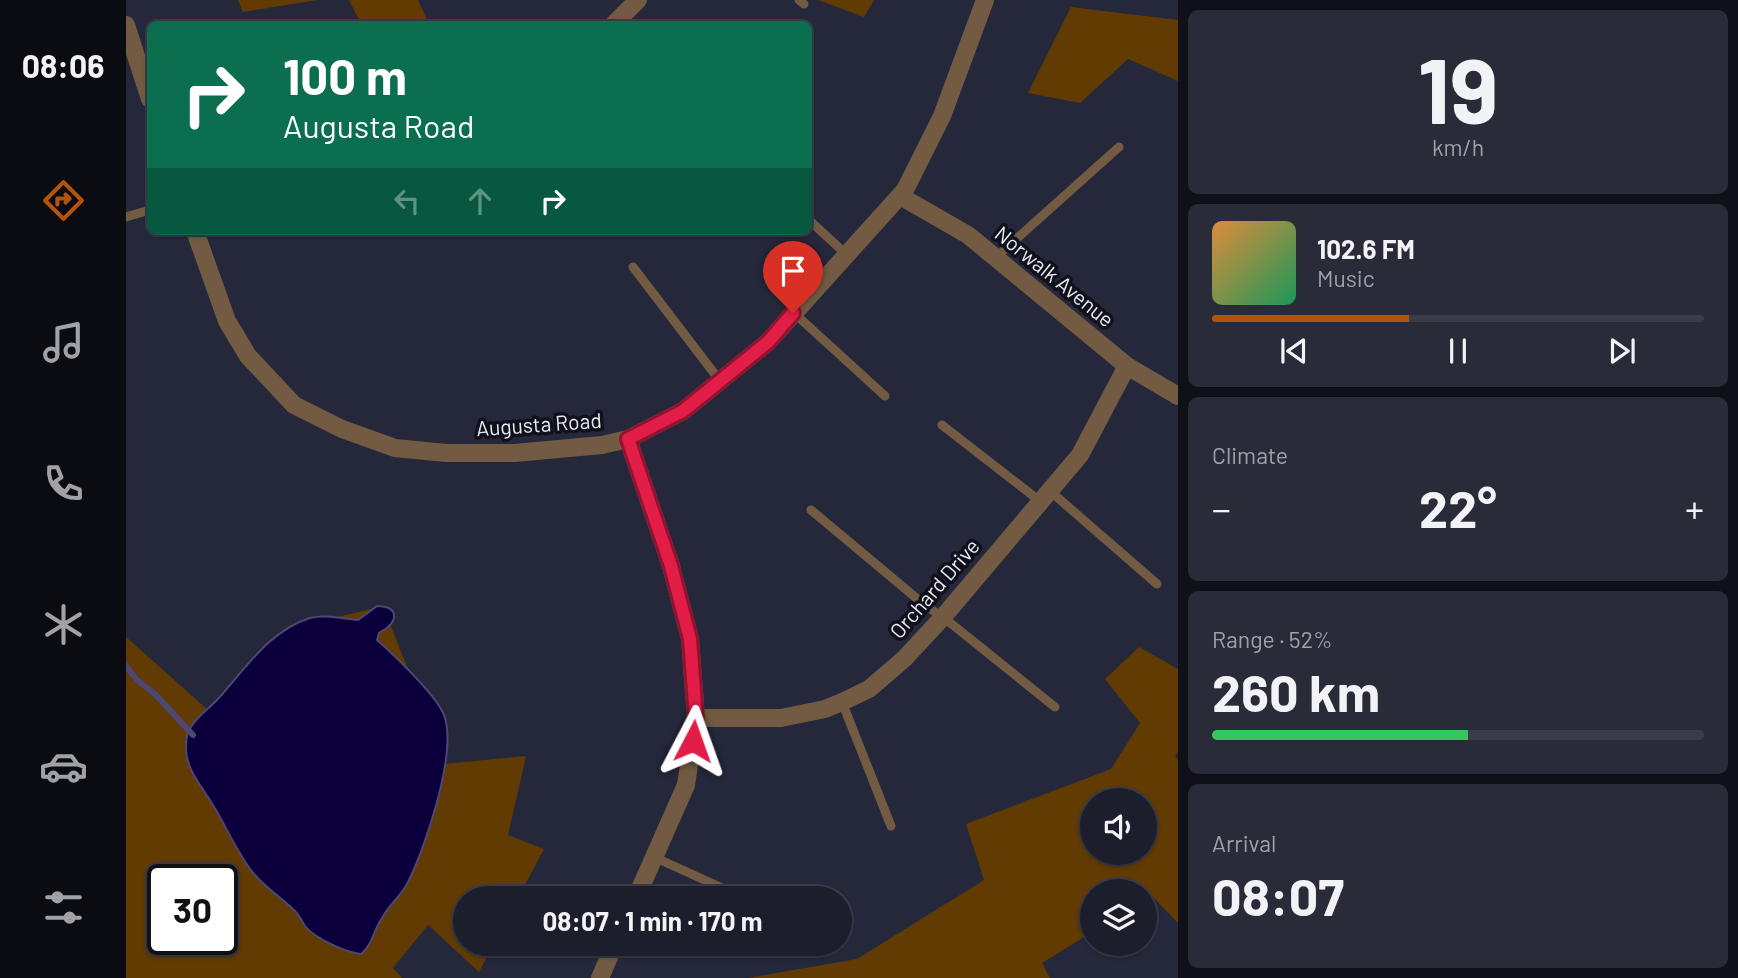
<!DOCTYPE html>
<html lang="en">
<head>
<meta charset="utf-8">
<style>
  body { margin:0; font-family:Barlow,sans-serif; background:#292b38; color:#f1f3f6; height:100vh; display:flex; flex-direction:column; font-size:26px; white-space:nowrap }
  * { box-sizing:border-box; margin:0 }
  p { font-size:23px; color:#a0a2a9 }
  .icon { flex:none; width:38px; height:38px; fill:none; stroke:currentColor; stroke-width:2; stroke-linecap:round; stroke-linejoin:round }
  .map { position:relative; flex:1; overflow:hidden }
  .side { display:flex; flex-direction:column; gap:10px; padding:10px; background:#0f1018; width:560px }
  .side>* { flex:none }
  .banner { position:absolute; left:21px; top:21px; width:665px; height:214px; border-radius:10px; box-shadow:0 2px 5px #0004,0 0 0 2px #3a3c48; background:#0b6e4f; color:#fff; overflow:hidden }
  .buttons { position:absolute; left:954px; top:788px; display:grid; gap:14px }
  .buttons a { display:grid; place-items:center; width:77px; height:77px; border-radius:50%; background:#1c1e2c; box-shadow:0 2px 5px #0004,0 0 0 2px #3a3c48; font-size:35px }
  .speed { position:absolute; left:21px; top:864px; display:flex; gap:14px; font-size:35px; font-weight:700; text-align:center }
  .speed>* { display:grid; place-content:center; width:91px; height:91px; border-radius:50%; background:#1c1e2c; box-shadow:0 2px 5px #0004,0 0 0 2px #3a3c48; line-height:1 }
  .speed .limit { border:4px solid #111; border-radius:10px; background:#fff; color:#111 }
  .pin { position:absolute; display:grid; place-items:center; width:60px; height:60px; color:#fff; margin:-72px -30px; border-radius:50% 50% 50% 0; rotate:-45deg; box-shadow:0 0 7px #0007 }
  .pin .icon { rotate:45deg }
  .me { position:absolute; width:77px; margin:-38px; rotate:4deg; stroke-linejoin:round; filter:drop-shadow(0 0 5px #0008) }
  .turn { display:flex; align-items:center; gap:24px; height:147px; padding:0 21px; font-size:32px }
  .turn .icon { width:91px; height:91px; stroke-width:2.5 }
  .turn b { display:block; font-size:49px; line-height:60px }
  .lanes { display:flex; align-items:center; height:66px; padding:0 21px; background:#0003; justify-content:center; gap:35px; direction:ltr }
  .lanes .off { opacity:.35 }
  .big { font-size:52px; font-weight:700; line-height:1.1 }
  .side .card { flex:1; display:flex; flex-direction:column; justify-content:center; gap:10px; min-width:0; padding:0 24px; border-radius:10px; background:#292b38 }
  .side .dial { align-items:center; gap:0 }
  .dial b { font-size:91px; line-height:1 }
  .song { display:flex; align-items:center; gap:21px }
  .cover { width:84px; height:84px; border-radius:10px; background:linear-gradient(135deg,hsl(30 70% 55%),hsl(150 70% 35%)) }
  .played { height:7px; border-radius:4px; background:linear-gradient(90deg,#b45309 40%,#3a3c48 40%) }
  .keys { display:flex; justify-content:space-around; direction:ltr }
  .heat { display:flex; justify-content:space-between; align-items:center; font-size:38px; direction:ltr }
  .charge { height:10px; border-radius:5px; background:linear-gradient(90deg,#34c759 52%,#3a3c48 0) }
  .trip { position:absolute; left:327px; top:886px; width:399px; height:70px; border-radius:35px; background:#1c1e2c; box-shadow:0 2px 5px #0004,0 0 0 2px #3a3c48; font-weight:700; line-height:70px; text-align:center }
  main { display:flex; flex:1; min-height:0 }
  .menu { display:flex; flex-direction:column; width:126px; justify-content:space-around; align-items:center; background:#0b0c12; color:#a0a2a9 }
  .menu .icon { width:49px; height:49px }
  .menu .on { color:#b45309 }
  .menu b { font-size:32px; color:#f1f3f6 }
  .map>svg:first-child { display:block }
</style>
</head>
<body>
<main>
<nav class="menu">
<b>08:06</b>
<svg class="icon on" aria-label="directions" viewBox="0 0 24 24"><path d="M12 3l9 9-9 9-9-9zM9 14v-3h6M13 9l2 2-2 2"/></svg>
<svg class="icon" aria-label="music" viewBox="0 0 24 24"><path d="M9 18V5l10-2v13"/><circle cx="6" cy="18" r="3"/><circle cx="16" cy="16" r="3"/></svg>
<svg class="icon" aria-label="phone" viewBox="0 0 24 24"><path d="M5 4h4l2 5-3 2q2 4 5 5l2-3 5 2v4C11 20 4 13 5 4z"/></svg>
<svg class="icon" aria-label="climate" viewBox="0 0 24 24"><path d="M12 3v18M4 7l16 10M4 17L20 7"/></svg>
<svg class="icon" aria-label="car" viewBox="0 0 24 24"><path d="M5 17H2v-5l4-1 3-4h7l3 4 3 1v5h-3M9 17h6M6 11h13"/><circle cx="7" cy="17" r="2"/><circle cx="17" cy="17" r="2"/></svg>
<svg class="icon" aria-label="filters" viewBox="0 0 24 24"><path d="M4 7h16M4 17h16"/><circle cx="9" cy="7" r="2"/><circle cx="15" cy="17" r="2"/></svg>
</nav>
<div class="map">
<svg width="1052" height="978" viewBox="0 0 1052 978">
  <rect width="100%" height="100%" fill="#25283b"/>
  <!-- green -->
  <g fill="#613b01" fill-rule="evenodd">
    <path d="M 112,0 L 191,0 L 117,12 Z"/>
    <path d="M 223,0 L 292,0 L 303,24 L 235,24 Z"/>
    <path d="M 692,0 L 748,0 L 738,17 Z"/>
    <path d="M 945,7 L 1052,20 L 1052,81 L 1002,59 L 954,103 L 902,93 Z"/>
    <path d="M 257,606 L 319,764 L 400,756 L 382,835 L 418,849 L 392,898 L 340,898 L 340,943 L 368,943 L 353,972 L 302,925 L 267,968 L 276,978 L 0,978 L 0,637 L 82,710 L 162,629 ZM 37,880 L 96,880 L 96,940 L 37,940 Z"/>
    <path d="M 1013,647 L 1052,669 L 1052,753 L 1049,755 L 1052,760 L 1052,923 L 1021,891 L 1019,893 L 1018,891 L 966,891 L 966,932 L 916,963 L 924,978 L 622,978 L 731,959 L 858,880 L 840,824 L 985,769 L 1014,723 L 979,679 ZM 966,800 L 1018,800 L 1018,852 L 966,852 Z"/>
  </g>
  <!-- water -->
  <path fill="#0b003b" stroke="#4e4674" stroke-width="2" d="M 251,606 C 275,606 272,624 253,633 L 251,640 C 267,654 311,696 318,715 C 332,752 299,849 281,884 C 274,897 263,905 256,918 C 248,929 246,946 235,954 C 221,953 188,938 179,926 C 175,920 173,914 167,909 C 154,897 139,887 128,874 C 111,853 101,828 87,805 C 77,788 60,770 60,749 C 60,744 60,737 62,733 C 66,721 81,710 90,701 C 118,671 142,631 184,618 C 200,614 216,619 232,620 Z"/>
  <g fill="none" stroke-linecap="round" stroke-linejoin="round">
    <!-- stream -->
    <path stroke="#4e4674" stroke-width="6" d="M 0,666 L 11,680 L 29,694 L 67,735"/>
    <!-- service -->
    <g stroke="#725b42" stroke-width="9">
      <path d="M 673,0 L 678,4"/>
      <path d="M 0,217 L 24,210"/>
      <path d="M 682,219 L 721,255"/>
      <path d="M 869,258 L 993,147"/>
      <path d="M 507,267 L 594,381"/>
      <path d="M 668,313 L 759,396"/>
      <path d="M 816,425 L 915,502"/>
      <path d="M 924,491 L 1031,584"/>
      <path d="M 685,510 L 801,607 L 817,617 L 929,707"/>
      <path d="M 716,702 L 765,826"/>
      <path d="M 528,857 L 618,898"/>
    </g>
    <!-- minor -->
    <g stroke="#725b42" stroke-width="18">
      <path d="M 488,24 L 512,0"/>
      <path d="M 0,25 L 24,99"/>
      <path d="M 774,196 L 842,235 L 1001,366 L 1052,396"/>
      <path d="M 69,231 L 101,321 L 122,356 L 168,405 L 216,429 L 269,448 L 320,453 L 389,453 L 476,445 L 502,439 L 557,411 L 642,342 L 779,190 L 816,116 L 859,0"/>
      <path d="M 502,439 L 545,566 L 564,639 L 570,718 L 560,785 L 510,898"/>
      <path d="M 570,718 L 655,718 L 699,709 L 716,702 L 743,689 L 778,659 L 817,617 L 954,455 L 1001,366"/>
      <path d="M 474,978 L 489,943"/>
    </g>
  </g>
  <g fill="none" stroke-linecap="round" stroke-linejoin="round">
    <defs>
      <path id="route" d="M 567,741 L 570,718 L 564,639 L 545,566 L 502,439 L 557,411 L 642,342 L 667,313"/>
    </defs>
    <!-- route casing -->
    <use href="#route" stroke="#92132f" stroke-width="18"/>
    <!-- route -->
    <use href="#route" stroke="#e11d48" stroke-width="12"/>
  </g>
  <g text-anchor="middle" stroke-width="7" stroke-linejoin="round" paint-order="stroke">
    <!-- street labels -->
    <g font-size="21" fill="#e9ebf8" stroke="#10111a">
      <text transform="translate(928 277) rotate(39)" y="7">Norwalk Avenue</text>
      <text transform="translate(413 425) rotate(-4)" y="7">Augusta Road</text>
      <text transform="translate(809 589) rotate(-49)" y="7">Orchard Drive</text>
    </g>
  </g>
</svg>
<div class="buttons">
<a><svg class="icon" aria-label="sound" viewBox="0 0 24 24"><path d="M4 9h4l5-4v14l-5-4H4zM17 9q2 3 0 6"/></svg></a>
<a><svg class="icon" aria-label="layers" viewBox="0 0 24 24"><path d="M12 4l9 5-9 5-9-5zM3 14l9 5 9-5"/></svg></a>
</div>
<div class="speed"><div class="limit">30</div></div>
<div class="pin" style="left:667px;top:313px;background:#d93025"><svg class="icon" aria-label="arrive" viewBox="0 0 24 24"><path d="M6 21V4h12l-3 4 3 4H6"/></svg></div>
<svg class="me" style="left:567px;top:741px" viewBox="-20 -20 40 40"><path d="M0-17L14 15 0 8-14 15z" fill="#e11d48" stroke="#fff" stroke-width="4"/></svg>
<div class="trip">08:07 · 1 min · 170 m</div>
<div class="banner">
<div class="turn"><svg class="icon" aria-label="right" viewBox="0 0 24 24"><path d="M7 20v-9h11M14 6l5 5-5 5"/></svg><div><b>100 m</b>Augusta Road</div></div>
<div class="lanes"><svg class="icon off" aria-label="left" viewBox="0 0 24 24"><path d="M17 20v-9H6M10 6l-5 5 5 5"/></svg><svg class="icon off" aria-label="ahead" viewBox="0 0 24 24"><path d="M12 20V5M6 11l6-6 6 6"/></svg><svg class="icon" aria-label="right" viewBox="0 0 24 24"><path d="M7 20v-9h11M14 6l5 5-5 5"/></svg></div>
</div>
</div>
<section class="side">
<div class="card dial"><b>19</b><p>km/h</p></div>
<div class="card">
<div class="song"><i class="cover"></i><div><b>102.6 FM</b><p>Music</p></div></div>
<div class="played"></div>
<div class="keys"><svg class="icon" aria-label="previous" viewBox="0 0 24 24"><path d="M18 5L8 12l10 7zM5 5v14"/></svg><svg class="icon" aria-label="pause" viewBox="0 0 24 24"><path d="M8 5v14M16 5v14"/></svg><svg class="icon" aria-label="next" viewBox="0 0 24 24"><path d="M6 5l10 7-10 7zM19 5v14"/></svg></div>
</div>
<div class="card"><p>Climate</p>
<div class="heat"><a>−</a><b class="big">22°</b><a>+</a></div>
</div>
<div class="card"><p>Range · 52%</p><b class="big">260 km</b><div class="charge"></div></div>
<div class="card"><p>Arrival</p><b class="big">08:07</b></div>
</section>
</main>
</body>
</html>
